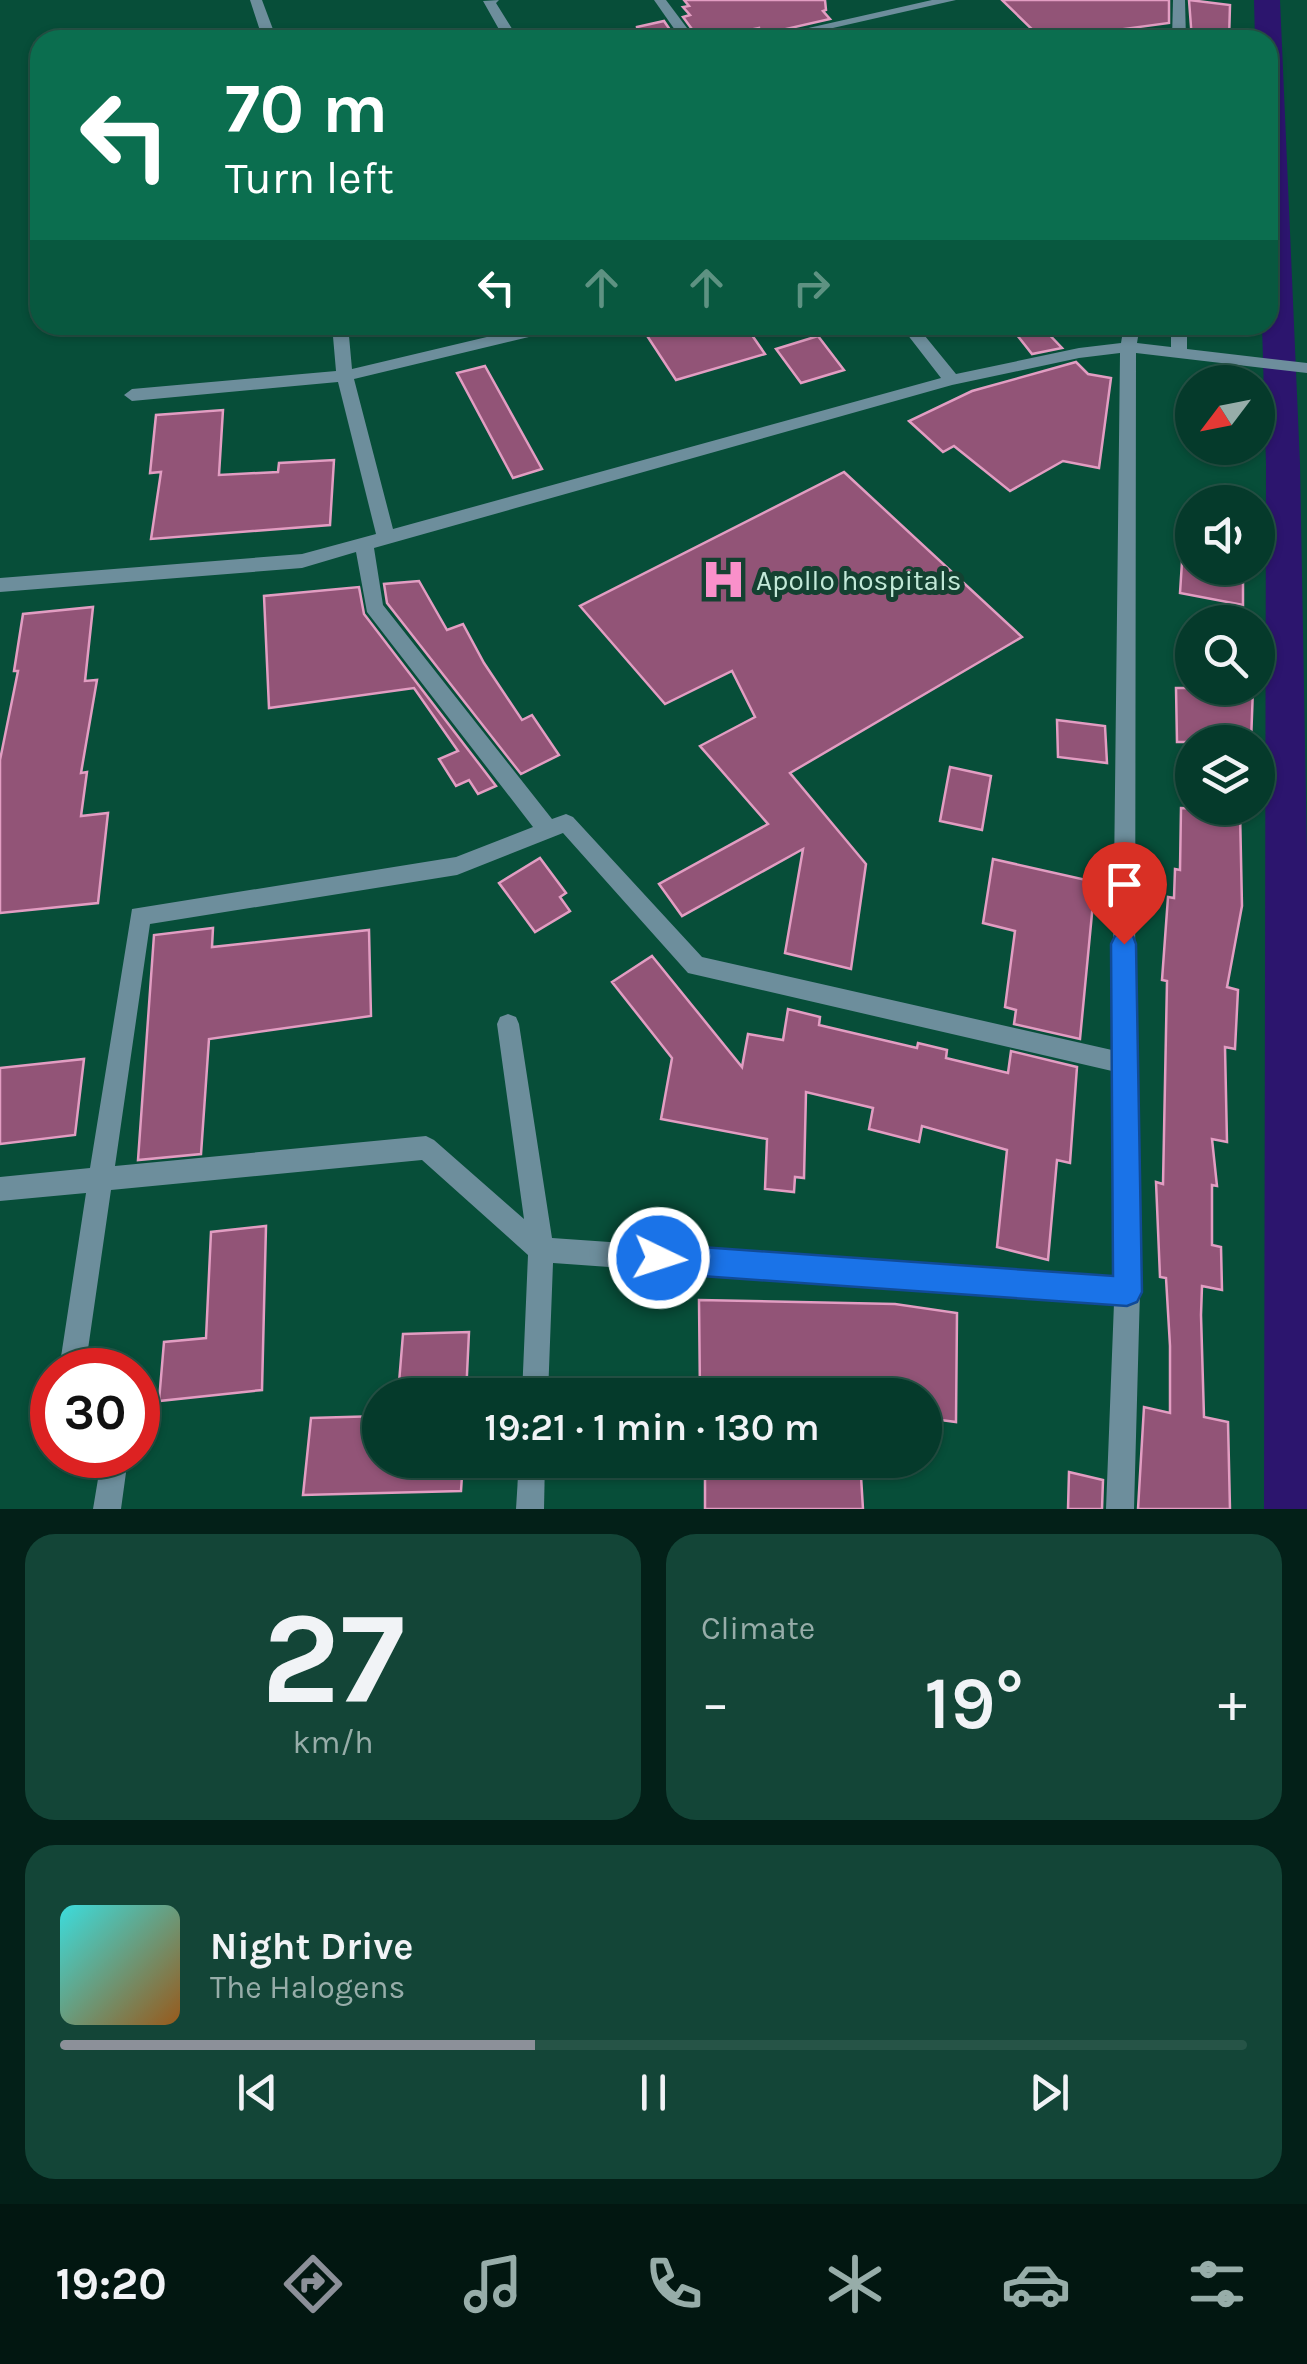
<!DOCTYPE html>
<html lang="en">
<head>
<meta charset="utf-8">
<style>
  body { margin:0; font-family:Karla,sans-serif; background:#134537; color:#f1f3f6; height:100vh; display:flex; flex-direction:column; font-size:38px; white-space:nowrap }
  * { box-sizing:border-box; margin:0 }
  p { font-size:32px; color:#97ada9 }
  .icon { flex:none; width:55px; height:55px; fill:none; stroke:currentColor; stroke-width:2; stroke-linecap:round; stroke-linejoin:round }
  .map { position:relative; height:1509px; overflow:hidden }
  .panel { display:flex; flex-direction:column; gap:25px; padding:25px; background:#032018; flex:1 }
  .panel>* { flex:none }
  .banner { position:absolute; left:30px; top:30px; width:1248px; height:305px; border-radius:30px; box-shadow:0 2px 8px #0004,0 0 0 2px #265447; background:#0b6e4f; color:#fff; overflow:hidden }
  .needle { width:65px; rotate:238deg }
  .buttons { position:absolute; left:1175px; top:365px; display:grid; gap:20px }
  .buttons a { display:grid; place-items:center; width:100px; height:100px; border-radius:50%; background:#053a2b; box-shadow:0 2px 8px #0004,0 0 0 2px #265447; font-size:50px }
  .speed { position:absolute; left:30px; top:1348px; display:flex; gap:20px; font-size:50px; font-weight:700; text-align:center }
  .speed>* { display:grid; place-content:center; width:130px; height:130px; border-radius:50%; background:#053a2b; box-shadow:0 2px 8px #0004,0 0 0 2px #265447; line-height:1 }
  .speed .limit { border:15px solid #d22; background:#fff; color:#111 }
  .pin { position:absolute; display:grid; place-items:center; width:85px; height:85px; color:#fff; margin:-102px -42px; border-radius:50% 50% 50% 0; rotate:-45deg; box-shadow:0 0 10px #0007 }
  .pin .icon { rotate:45deg }
  .me { position:absolute; width:110px; margin:-55px; rotate:94deg; stroke-linejoin:round; filter:drop-shadow(0 0 8px #0008) }
  .turn { display:flex; align-items:center; gap:35px; height:210px; padding:0 30px; font-size:45px }
  .turn .icon { width:130px; height:130px; stroke-width:2.5 }
  .turn b { display:block; font-size:70px; line-height:85px }
  .lanes { display:flex; align-items:center; height:95px; padding:0 30px; background:#0003; justify-content:center; gap:50px; direction:ltr }
  .lanes .off { opacity:.35 }
  .big { font-size:75px; font-weight:600; line-height:1.1 }
  .panel .tile { flex:1; display:flex; flex-direction:column; justify-content:center; gap:15px; min-width:0; padding:0 35px; border-radius:30px; background:#134537 }
  .panel .dial { align-items:center; gap:0 }
  .dial b { font-size:130px; line-height:1 }
  .song { display:flex; align-items:center; gap:30px }
  .cover { width:120px; height:120px; border-radius:15px; background:linear-gradient(135deg,hsl(180 70% 55%),hsl(30 70% 35%)) }
  .played { height:10px; border-radius:5px; background:linear-gradient(90deg,#8c9099 40%,#265447 40%) }
  .keys { display:flex; justify-content:space-around; direction:ltr }
  .heat { display:flex; justify-content:space-between; align-items:center; font-size:55px; direction:ltr }
  .panel .tiles { flex:1; display:grid; gap:25px; grid-template-columns:1fr 1fr }
  .tile:last-child { grid-column:span 2 }
  .trip { position:absolute; left:362px; top:1378px; width:580px; height:100px; border-radius:50px; background:#053a2b; box-shadow:0 2px 8px #0004,0 0 0 2px #265447; font-weight:600; line-height:100px; text-align:center }
  .tab-bar { display:flex; height:160px; justify-content:space-around; align-items:center; background:#021711; color:#97ada9 }
  .tab-bar .icon { width:70px; height:70px }
  .tab-bar .active { color:#8c9099 }
  .tab-bar b { font-size:45px; color:#f1f3f6 }
  .map>svg:first-child { display:block }
</style>
</head>
<body>
<div class="map">
<svg width="1307" height="1509" viewBox="0 0 1307 1509">
  <rect width="100%" height="100%" fill="#074e39"/>
  <g fill="none" stroke-linecap="round" stroke-linejoin="round">
    <!-- canal -->
    <path fill="#2c156e" fill-rule="evenodd" d="M 1254,0 L 1280,0 L 1300,464 L 1307,856 L 1307,1509 L 1264,1509 L 1266,464 L 1262,325 L 1268,325 L 1268,40 L 1255,40 Z"/>
  </g>
  <!-- building -->
  <g fill="#925477" stroke="#e29dc2" stroke-width="2.5">
    <path d="M 684,0 L 825,0 L 826,10 L 823,11 L 830,19 L 760,35 L 759,28 L 700,40 L 683,17 L 690,15 L 683,7 L 689,6 Z"/>
    <path d="M 1002,0 L 1169,0 L 1169,23 L 1043,40 Z"/>
    <path d="M 1189,0 L 1230,5 L 1229,40 L 1192,40 Z"/>
    <path d="M 664,21 L 677,40 L 639,40 L 637,27 Z"/>
    <path d="M 640,325 L 745,325 L 765,354 L 676,380 Z"/>
    <path d="M 1009,325 L 1040,325 L 1062,348 L 1032,354 Z"/>
    <path d="M 818,336 L 844,370 L 801,383 L 776,349 Z"/>
    <path d="M 1076,362 L 1088,374 L 1111,378 L 1099,468 L 1063,461 L 1010,491 L 954,446 L 943,452 L 909,421 L 972,391 Z"/>
    <path d="M 485,366 L 542,469 L 513,478 L 457,373 Z"/>
    <path d="M 223,410 L 219,475 L 278,472 L 279,463 L 334,460 L 330,525 L 151,539 L 161,472 L 150,473 L 156,415 Z"/>
    <path d="M 844,472 L 1022,637 L 790,773 L 866,864 L 851,969 L 785,953 L 803,849 L 682,916 L 659,884 L 768,824 L 700,746 L 755,717 L 732,671 L 665,704 L 580,606 Z"/>
    <path d="M 1182,562 L 1192,568 L 1243,574 L 1243,605 L 1180,593 Z"/>
    <path d="M 419,581 L 447,630 L 463,624 L 484,663 L 522,720 L 532,715 L 559,755 L 521,774 L 387,603 L 384,584 Z"/>
    <path d="M 359,587 L 364,614 L 496,786 L 478,794 L 469,780 L 456,786 L 439,759 L 458,751 L 414,688 L 269,708 L 264,596 Z"/>
    <path d="M 93,607 L 85,681 L 97,680 L 81,773 L 87,772 L 81,816 L 108,813 L 98,903 L 0,913 L 0,760 L 18,671 L 14,671 L 23,614 Z"/>
    <path d="M 1176,688 L 1253,688 L 1251,742 L 1177,742 Z"/>
    <path d="M 1057,720 L 1105,726 L 1107,763 L 1058,757 Z"/>
    <path d="M 950,767 L 991,776 L 982,830 L 940,821 Z"/>
    <path d="M 1181,808 L 1240,811 L 1242,906 L 1227,987 L 1238,990 L 1235,1049 L 1225,1047 L 1227,1142 L 1212,1139 L 1217,1186 L 1212,1185 L 1212,1245 L 1221,1247 L 1222,1290 L 1202,1286 L 1201,1315 L 1204,1417 L 1228,1422 L 1230,1509 L 1138,1509 L 1144,1407 L 1170,1413 L 1170,1346 L 1166,1278 L 1160,1277 L 1156,1182 L 1163,1184 L 1167,981 L 1162,980 L 1168,897 L 1174,898 L 1175,869 L 1180,870 Z"/>
    <path d="M 540,858 L 566,893 L 560,897 L 570,911 L 535,932 L 499,883 Z"/>
    <path d="M 993,859 L 1095,882 L 1080,1039 L 1014,1024 L 1016,1010 L 1005,1007 L 1015,931 L 983,923 Z"/>
    <path d="M 213,928 L 212,947 L 369,930 L 371,1016 L 209,1039 L 201,1154 L 138,1160 L 154,935 Z"/>
    <path d="M 652,956 L 742,1067 L 748,1034 L 783,1040 L 788,1009 L 820,1017 L 819,1025 L 917,1048 L 918,1043 L 947,1050 L 946,1058 L 1008,1073 L 1011,1051 L 1077,1067 L 1070,1163 L 1057,1160 L 1048,1260 L 997,1247 L 1007,1150 L 922,1126 L 919,1142 L 869,1129 L 873,1108 L 806,1092 L 804,1178 L 795,1177 L 794,1192 L 765,1189 L 767,1139 L 661,1119 L 672,1058 L 612,982 Z"/>
    <path d="M 84,1059 L 75,1135 L 0,1144 L 0,1068 Z"/>
    <path d="M 266,1226 L 262,1390 L 159,1401 L 164,1342 L 206,1338 L 211,1232 Z"/>
    <path d="M 699,1300 L 895,1304 L 957,1313 L 956,1422 L 925,1418 L 925,1395 L 700,1395 Z"/>
    <path d="M 469,1332 L 466,1395 L 398,1395 L 403,1334 Z"/>
    <path d="M 380,1416 L 380,1460 L 463,1460 L 461,1491 L 303,1495 L 311,1418 Z"/>
    <path d="M 705,1460 L 860,1460 L 863,1509 L 705,1509 Z"/>
    <path d="M 1069,1472 L 1103,1480 L 1102,1509 L 1068,1509 Z"/>
  </g>
  <g fill="none" stroke-linecap="round" stroke-linejoin="round">
    <!-- minor -->
    <g fill="#6d8e9c" fill-rule="evenodd">
      <path d="M 250,0 L 262,0 L 277,40 L 263,40 Z"/>
      <path d="M 499,0 L 496,3 L 519,40 L 505,40 L 483,1 Z"/>
      <path d="M 654,0 L 666,0 L 696,40 L 682,40 Z"/>
      <path d="M 932,0 L 956,0 L 780,40 L 755,40 Z"/>
      <path d="M 1173,0 L 1185,0 L 1186,40 L 1172,40 Z"/>
      <path d="M 332,325 L 348,325 L 352,369 L 537,325 L 566,325 L 558,330 L 354,379 L 393,529 L 941,378 L 900,325 L 916,325 L 956,374 L 1079,348 L 1121,343 L 1124,325 L 1140,325 L 1137,343 L 1171,347 L 1171,325 L 1187,325 L 1187,349 L 1307,363 L 1307,373 L 1136,353 L 1135,1063 L 1140,1291 L 1134,1509 L 1106,1509 L 1114,1303 L 553,1263 L 548,1395 L 522,1395 L 528,1255 L 422,1160 L 111,1190 L 85,1370 L 59,1370 L 86,1193 L 0,1201 L 0,1177 L 90,1168 L 132,909 L 456,857 L 533,827 L 367,612 L 356,552 L 302,568 L 0,592 L 0,578 L 302,554 L 376,534 L 338,382 L 132,401 L 124,395 L 132,389 L 336,371 ZM 1120,353 L 1112,1050 L 702,957 L 573,817 L 566,814 L 552,819 L 383,605 L 374,548 L 952,385 L 1079,358 ZM 563,833 L 688,973 L 1112,1071 L 1114,1277 L 552,1238 L 519,1024 L 516,1017 L 508,1014 L 500,1017 L 497,1024 L 524,1219 L 434,1140 L 426,1136 L 115,1166 L 150,924 L 457,875 Z"/>
      <path d="M 99,1455 L 127,1455 L 128,1458 L 121,1509 L 93,1509 L 101,1461 Z"/>
      <path d="M 519,1460 L 545,1460 L 544,1509 L 516,1509 Z"/>
    </g>
  </g>
  <!-- route -->
  <path fill="#1a73e8" stroke="#114b97" stroke-width="2.5" d="M 1124,933 L 1133,936 L 1136,944 L 1142,1292 L 1137,1302 L 1127,1306 L 659,1273 L 649,1269 L 645,1258 L 649,1248 L 659,1244 L 1113,1276 L 1111,944 L 1115,936 Z"/>
  <!-- icons -->
  <defs>
    <symbol id="hospital-bare" viewBox="-9 -9 18 18"><path d="M-5-5h3v3.5h4V-5h3V5h-3V1.5h-4V5h-3Z" fill="#f990ca" stroke="#144131" stroke-width="2.5" paint-order="stroke"/></symbol>
  </defs>
  <g fill-rule="evenodd">
    <use href="#hospital-bare" x="692" y="548" width="63" height="63"/>
  </g>
  <g text-anchor="middle" stroke-width="10" stroke-linejoin="round" paint-order="stroke">
    <!-- poi labels -->
    <g font-size="28" fill="#c2e9d8" stroke="#144131" text-anchor="start">
      <text x="756" y="590">Apollo hospitals</text>
    </g>
  </g>
</svg>
<div class="buttons">
<a><svg class="needle" viewBox="-14 -14 28 28"><path d="M0-13l5 13h-10z" fill="#e53935"/><path d="M0 13l5-13h-10z" fill="#97ada9"/></svg></a>
<a><svg class="icon" aria-label="sound" viewBox="0 0 24 24"><path d="M4 9h4l5-4v14l-5-4H4zM17 9q2 3 0 6"/></svg></a>
<a><svg class="icon" aria-label="search" viewBox="0 0 24 24"><circle cx="10" cy="10" r="6"/><path d="M15 15l6 6"/></svg></a>
<a><svg class="icon" aria-label="layers" viewBox="0 0 24 24"><path d="M12 4l9 5-9 5-9-5zM3 14l9 5 9-5"/></svg></a>
</div>
<div class="speed"><div class="limit">30</div></div>
<div class="pin" style="left:1124px;top:944px;background:#d93025"><svg class="icon" aria-label="arrive" viewBox="0 0 24 24"><path d="M6 21V4h12l-3 4 3 4H6"/></svg></div>
<svg class="me" style="left:659px;top:1258px" viewBox="-20 -20 40 40"><circle r="17" fill="#1a73e8" stroke="#fff" stroke-width="3"/><path d="M0-11L8 9 0 5-8 9z" fill="#fff"/></svg>
<div class="trip">19:21 · 1 min · 130 m</div>
<div class="banner">
<div class="turn"><svg class="icon" aria-label="left" viewBox="0 0 24 24"><path d="M17 20v-9H6M10 6l-5 5 5 5"/></svg><div><b>70 m</b>Turn left</div></div>
<div class="lanes"><svg class="icon" aria-label="left" viewBox="0 0 24 24"><path d="M17 20v-9H6M10 6l-5 5 5 5"/></svg><svg class="icon off" aria-label="ahead" viewBox="0 0 24 24"><path d="M12 20V5M6 11l6-6 6 6"/></svg><svg class="icon off" aria-label="ahead" viewBox="0 0 24 24"><path d="M12 20V5M6 11l6-6 6 6"/></svg><svg class="icon off" aria-label="right" viewBox="0 0 24 24"><path d="M7 20v-9h11M14 6l5 5-5 5"/></svg></div>
</div>
</div>
<section class="panel">
<div class="tiles">
<div class="tile dial"><b>27</b><p>km/h</p></div>
<div class="tile"><p>Climate</p>
<div class="heat"><a>−</a><b class="big">19°</b><a>+</a></div>
</div>
<div class="tile">
<div class="song"><i class="cover"></i><div><b>Night Drive</b><p>The Halogens</p></div></div>
<div class="played"></div>
<div class="keys"><svg class="icon" aria-label="previous" viewBox="0 0 24 24"><path d="M18 5L8 12l10 7zM5 5v14"/></svg><svg class="icon" aria-label="pause" viewBox="0 0 24 24"><path d="M8 5v14M16 5v14"/></svg><svg class="icon" aria-label="next" viewBox="0 0 24 24"><path d="M6 5l10 7-10 7zM19 5v14"/></svg></div>
</div>
</div>
</section>
<nav class="tab-bar">
<b>19:20</b>
<svg class="icon active" aria-label="directions" viewBox="0 0 24 24"><path d="M12 3l9 9-9 9-9-9zM9 14v-3h6M13 9l2 2-2 2"/></svg>
<svg class="icon" aria-label="music" viewBox="0 0 24 24"><path d="M9 18V5l10-2v13"/><circle cx="6" cy="18" r="3"/><circle cx="16" cy="16" r="3"/></svg>
<svg class="icon" aria-label="phone" viewBox="0 0 24 24"><path d="M5 4h4l2 5-3 2q2 4 5 5l2-3 5 2v4C11 20 4 13 5 4z"/></svg>
<svg class="icon" aria-label="climate" viewBox="0 0 24 24"><path d="M12 3v18M4 7l16 10M4 17L20 7"/></svg>
<svg class="icon" aria-label="car" viewBox="0 0 24 24"><path d="M5 17H2v-5l4-1 3-4h7l3 4 3 1v5h-3M9 17h6M6 11h13"/><circle cx="7" cy="17" r="2"/><circle cx="17" cy="17" r="2"/></svg>
<svg class="icon" aria-label="filters" viewBox="0 0 24 24"><path d="M4 7h16M4 17h16"/><circle cx="9" cy="7" r="2"/><circle cx="15" cy="17" r="2"/></svg>
</nav>
</body>
</html>
